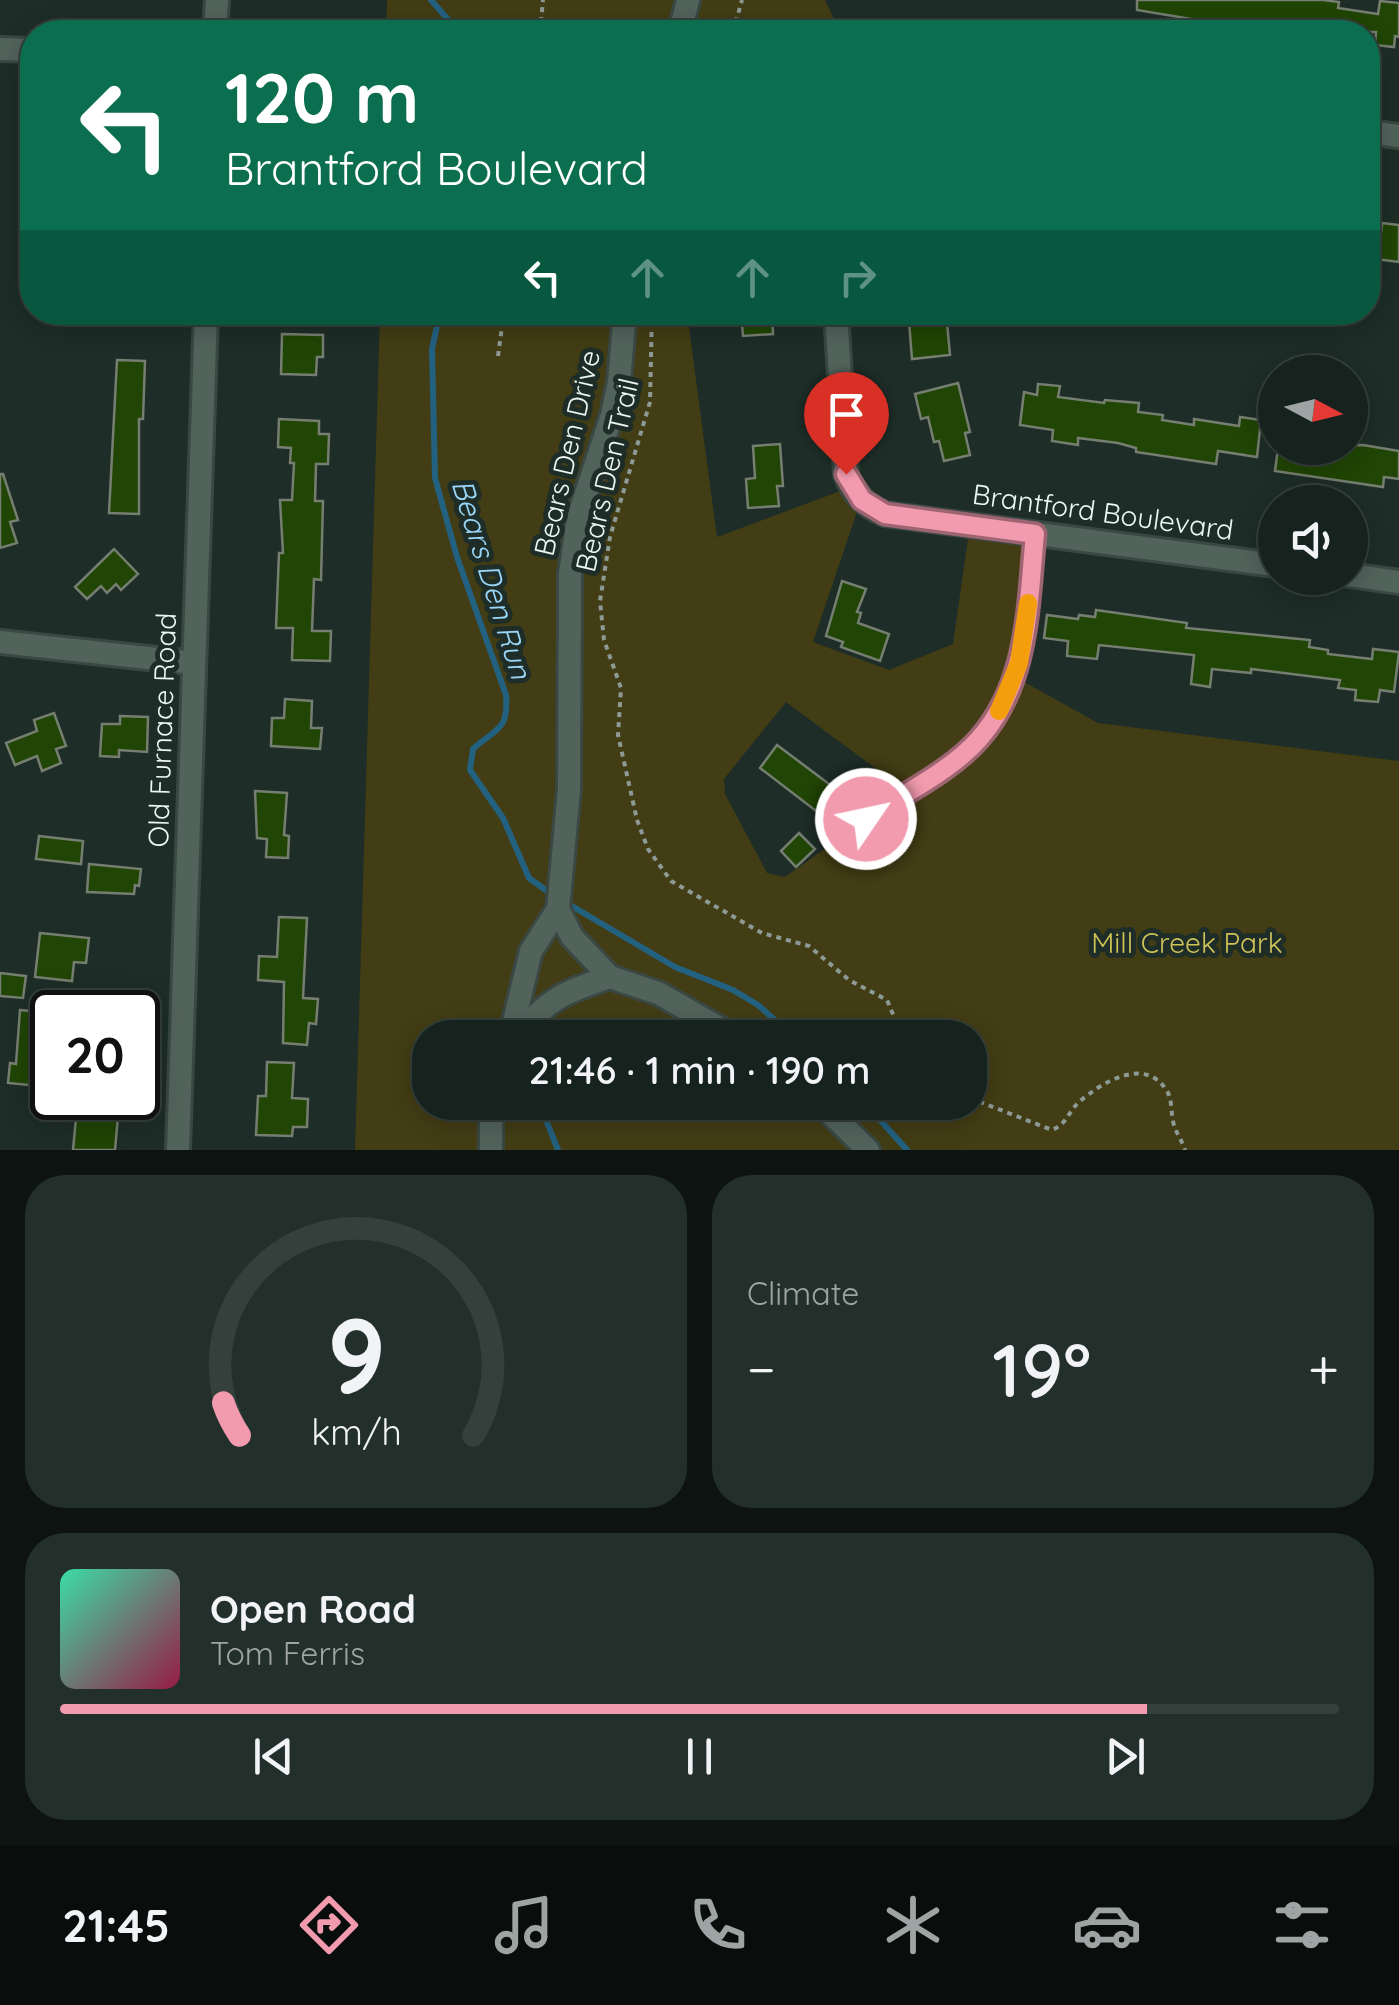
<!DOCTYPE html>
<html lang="en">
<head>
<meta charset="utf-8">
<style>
  body { margin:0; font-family:Quicksand,sans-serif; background:#232f2a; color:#f1f3f6; height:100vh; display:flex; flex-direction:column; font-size:38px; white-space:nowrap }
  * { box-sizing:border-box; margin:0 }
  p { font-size:32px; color:#9ea4a4 }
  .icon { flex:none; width:55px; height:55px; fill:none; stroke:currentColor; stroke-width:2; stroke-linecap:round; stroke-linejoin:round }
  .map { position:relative; height:1150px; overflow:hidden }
  .drawer { display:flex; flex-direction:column; gap:25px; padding:25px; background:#0c1310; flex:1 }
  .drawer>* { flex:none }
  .hud { position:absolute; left:20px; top:20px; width:1360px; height:305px; border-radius:40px; box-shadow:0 5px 25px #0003,0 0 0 2px #353f3b; background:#0b6e4f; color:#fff; overflow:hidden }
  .needle { width:65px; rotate:97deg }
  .buttons { position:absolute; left:1258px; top:355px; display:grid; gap:20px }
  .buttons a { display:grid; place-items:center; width:110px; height:110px; border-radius:50%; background:#16221d; box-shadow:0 5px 25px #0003,0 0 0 2px #353f3b; font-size:50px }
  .speed { position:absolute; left:30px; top:990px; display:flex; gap:20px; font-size:50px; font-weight:700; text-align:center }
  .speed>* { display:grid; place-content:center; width:130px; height:130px; border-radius:50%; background:#16221d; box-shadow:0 5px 25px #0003,0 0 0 2px #353f3b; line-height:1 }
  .speed .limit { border:5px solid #111; border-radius:15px; background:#fff; color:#111 }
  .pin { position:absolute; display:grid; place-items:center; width:85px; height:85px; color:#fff; margin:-102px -42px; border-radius:50% 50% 50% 0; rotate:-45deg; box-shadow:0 0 10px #0007 }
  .pin .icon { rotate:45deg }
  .me { position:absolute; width:110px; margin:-55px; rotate:56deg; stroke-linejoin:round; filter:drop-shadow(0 0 8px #0008) }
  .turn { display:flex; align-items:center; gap:35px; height:210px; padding:0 40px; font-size:45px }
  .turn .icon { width:130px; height:130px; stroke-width:2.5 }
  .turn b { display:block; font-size:70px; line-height:85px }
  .lanes { display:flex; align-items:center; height:95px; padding:0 40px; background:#0003; justify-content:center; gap:50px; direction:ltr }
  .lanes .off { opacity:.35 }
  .big { font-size:75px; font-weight:600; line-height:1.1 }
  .drawer .widget { flex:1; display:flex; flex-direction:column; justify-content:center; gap:15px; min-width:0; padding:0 35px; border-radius:40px; background:#232f2a }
  .drawer .dial { align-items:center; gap:0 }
  .dial svg { height:260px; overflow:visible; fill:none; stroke:#353f3b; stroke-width:7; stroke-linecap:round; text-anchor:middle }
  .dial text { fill:#f1f3f6; stroke:none }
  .song { display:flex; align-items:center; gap:30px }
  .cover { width:120px; height:120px; border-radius:15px; background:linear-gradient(135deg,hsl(160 70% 55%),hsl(340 70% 35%)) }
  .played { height:10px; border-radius:5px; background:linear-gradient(90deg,#f29aae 85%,#353f3b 85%) }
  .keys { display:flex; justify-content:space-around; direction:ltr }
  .heat { display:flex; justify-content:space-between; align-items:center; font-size:55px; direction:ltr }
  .drawer .tiles { flex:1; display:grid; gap:25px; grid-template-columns:1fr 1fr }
  .widget:last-child { grid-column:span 2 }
  .trip { position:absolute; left:412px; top:1020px; width:575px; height:100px; border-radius:40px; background:#16221d; box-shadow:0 5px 25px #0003,0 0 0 2px #353f3b; font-weight:600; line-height:100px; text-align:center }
  .tabs { display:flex; height:160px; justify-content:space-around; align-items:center; background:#090e0c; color:#9ea4a4 }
  .tabs .icon { width:70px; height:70px }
  .tabs .active { color:#f29aae }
  .tabs b { font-size:45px; color:#f1f3f6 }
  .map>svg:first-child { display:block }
</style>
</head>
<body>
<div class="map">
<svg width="1399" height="1150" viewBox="0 0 1399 1150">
  <rect width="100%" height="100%" fill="#1e2d27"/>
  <!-- green -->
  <g fill="#423d14" fill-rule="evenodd">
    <path d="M 387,0 L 825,0 L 840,32 L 386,32 Z"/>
    <path d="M 380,313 L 687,313 L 717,537 L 851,487 L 861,500 L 813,642 L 889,670 L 953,644 L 970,525 L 1035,533 L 1015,677 L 1098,723 L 1399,761 L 1399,1150 L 355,1150 ZM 786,702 L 906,791 L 785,877 L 767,873 L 725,794 L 724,779 ZM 430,1038 L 970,1038 L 970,1102 L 430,1102 Z"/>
  </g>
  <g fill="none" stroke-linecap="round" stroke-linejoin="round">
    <!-- stream -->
    <g stroke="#236180" stroke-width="6">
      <path d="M 431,0 L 459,32"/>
      <path d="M 440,312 L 432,349 L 435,478 L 457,557 L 506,695 C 509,731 496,728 473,749 L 470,770 L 503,818 L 529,878 L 554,896"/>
      <path d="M 565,902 L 675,967 L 733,990 L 758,1005 L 795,1038"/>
      <path d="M 539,1102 L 558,1150"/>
      <path d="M 864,1102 L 907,1150"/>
    </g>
  </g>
  <!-- building -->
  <g fill="#204504" stroke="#757e70" stroke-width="2.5">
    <path d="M 1137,0 L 1323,0 L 1339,2 L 1338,8 L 1378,14 L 1380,1 L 1399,3 L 1399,37 L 1395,36 L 1394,47 L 1375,45 L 1376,32 L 1291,32 L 1209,22 L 1137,10 Z"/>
    <path d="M 1382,223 L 1399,225 L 1399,262 L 1368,258 L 1368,240 L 1380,241 Z"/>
    <path d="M 741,312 L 772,312 L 773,334 L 743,336 Z"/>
    <path d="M 916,312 L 946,312 L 950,355 L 912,359 L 909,321 L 916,320 Z"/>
    <path d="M 282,334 L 323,335 L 323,357 L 317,357 L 316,375 L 281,374 Z"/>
    <path d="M 117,360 L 145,361 L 143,419 L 139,419 L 139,514 L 109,513 Z"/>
    <path d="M 958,383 L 970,432 L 965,433 L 970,455 L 944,461 L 939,441 L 934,442 L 928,417 L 921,419 L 915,394 Z"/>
    <path d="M 1038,384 L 1060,386 L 1058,397 L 1104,403 L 1105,400 L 1139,403 L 1138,412 L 1163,415 L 1162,420 L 1194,425 L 1194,419 L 1239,426 L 1240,417 L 1261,420 L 1257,457 L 1218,451 L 1216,464 L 1136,452 L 1136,448 L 1118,443 L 1078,438 L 1078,445 L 1052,441 L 1053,430 L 1020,425 L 1024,392 L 1037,395 Z"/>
    <path d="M 279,419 L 319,421 L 319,434 L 329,434 L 328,464 L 316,464 L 315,501 L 323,501 L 321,580 L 314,579 L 312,631 L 331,631 L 330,661 L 292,660 L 293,628 L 276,628 L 279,553 L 283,553 L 280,500 L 292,500 L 294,463 L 290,463 L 291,448 L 278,447 Z"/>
    <path d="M 780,444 L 783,486 L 777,486 L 779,506 L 748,508 L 746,479 L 755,478 L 753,446 Z"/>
    <path d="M 1363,445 L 1399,451 L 1399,479 L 1384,477 L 1383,487 L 1275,471 L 1278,448 Z"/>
    <path d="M 0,474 L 3,474 L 18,520 L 10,522 L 17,543 L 0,548 Z"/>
    <path d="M 114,549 L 138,574 L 121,590 L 116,584 L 107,593 L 101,586 L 87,599 L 75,587 Z"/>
    <path d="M 842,581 L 866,589 L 857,612 L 861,613 L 858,623 L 889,634 L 880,661 L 841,647 L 843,642 L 826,636 Z"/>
    <path d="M 1096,610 L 1187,623 L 1186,628 L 1310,640 L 1309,647 L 1328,650 L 1328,654 L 1372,659 L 1373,649 L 1399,652 L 1394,692 L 1380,690 L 1378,702 L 1355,700 L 1356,690 L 1338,688 L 1340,680 L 1251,669 L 1251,673 L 1212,669 L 1210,687 L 1191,684 L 1194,655 L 1099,645 L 1097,659 L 1067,656 L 1068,641 L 1044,638 L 1047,615 L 1078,619 L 1079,615 L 1095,617 Z"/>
    <path d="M 285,699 L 312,701 L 311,728 L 322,728 L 320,749 L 271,746 L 272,718 L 284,718 Z"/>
    <path d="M 54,713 L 66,746 L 56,749 L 61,763 L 42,771 L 37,756 L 15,765 L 6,743 L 37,731 L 34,720 Z"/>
    <path d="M 120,716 L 148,717 L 147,752 L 119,750 L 119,757 L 100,756 L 102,724 L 120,724 Z"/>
    <path d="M 777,745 L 841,793 L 824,817 L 760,768 Z"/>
    <path d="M 255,791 L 287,793 L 284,835 L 289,836 L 288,858 L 266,857 L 267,839 L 257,838 Z"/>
    <path d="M 799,833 L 815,849 L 796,867 L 781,851 Z"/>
    <path d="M 39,836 L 83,841 L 81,864 L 36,859 Z"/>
    <path d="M 89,864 L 141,869 L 139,886 L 135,885 L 134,894 L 87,892 Z"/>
    <path d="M 279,917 L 307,918 L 303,998 L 318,999 L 316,1024 L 309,1023 L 307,1045 L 283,1043 L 284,982 L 258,980 L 259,956 L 277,957 Z"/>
    <path d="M 40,933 L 89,938 L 86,963 L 74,962 L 72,981 L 35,977 Z"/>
    <path d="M 0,973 L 26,976 L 23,998 L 0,996 Z"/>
    <path d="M 20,1010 L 52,1013 L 52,1073 L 40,1072 L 39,1086 L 8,1083 L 10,1063 L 16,1064 Z"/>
    <path d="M 267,1062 L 294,1063 L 292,1098 L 308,1099 L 307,1127 L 293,1127 L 292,1136 L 256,1135 L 258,1096 L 266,1096 Z"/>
    <path d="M 97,1115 L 118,1117 L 115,1150 L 73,1150 L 76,1118 L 97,1120 Z"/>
  </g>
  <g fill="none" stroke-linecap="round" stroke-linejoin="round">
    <defs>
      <path id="service" d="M 866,819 C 902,795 950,772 979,739 C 1029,682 1028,604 1035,533"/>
      <g id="minor">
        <path d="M 215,32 L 217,0"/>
        <path d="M 680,32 L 688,0"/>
        <path d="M 0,49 L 32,50"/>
        <path d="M 1368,132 L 1399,136"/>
        <path d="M 836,312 L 846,474 C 854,495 865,505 885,514 L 1275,565"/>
        <path d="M 1350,575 L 1399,582"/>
        <path d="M 0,642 L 194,663"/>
        <path d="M 558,909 L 572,937 L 610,977 L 658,993 L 737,1038"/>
        <path d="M 510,1038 L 531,951 L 558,909 L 569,790 L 570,574 L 578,518 L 612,415 L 619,382 L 625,312"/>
        <path d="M 515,1038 C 549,999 561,993 610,977"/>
        <path d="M 491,1102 L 491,1150"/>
        <path d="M 819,1102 L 868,1150"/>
        <path d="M 178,1150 L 206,312"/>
      </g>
    </defs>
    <!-- service casing -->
    <use href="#service" stroke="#3a4742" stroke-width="16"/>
    <!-- minor casing -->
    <use href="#minor" stroke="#3a4742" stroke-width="28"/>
    <!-- path -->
    <g stroke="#8d9a95" stroke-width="4" stroke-dasharray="5 5" stroke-linecap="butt">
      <path d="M 540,32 L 543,0"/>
      <path d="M 733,32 L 742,0"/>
      <path d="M 652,312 L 650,402 L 610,537 L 600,601 L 604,640 L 621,688 L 618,735 L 637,820 L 648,849 L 671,881 L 762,933 L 809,946 L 849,980 L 887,1000 L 903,1038"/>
      <path d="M 498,356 L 504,312"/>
      <path d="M 970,1098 L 1052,1130 C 1067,1124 1068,1112 1079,1102 C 1101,1083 1145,1055 1167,1091 C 1172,1099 1171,1112 1173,1121 C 1175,1132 1182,1140 1185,1150"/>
    </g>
    <!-- service -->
    <use href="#service" stroke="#52635c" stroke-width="11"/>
    <!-- minor -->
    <use href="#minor" stroke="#52635c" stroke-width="22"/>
  </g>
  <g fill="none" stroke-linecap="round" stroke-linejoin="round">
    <defs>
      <path id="route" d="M 846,474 L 862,500 L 885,514 L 1035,534 C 1028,604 1029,683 979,739 C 950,772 902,794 866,819"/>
    </defs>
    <!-- route casing -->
    <use href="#route" stroke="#9d6471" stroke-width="25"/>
    <!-- route -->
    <use href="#route" stroke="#f29aae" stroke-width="18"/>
    <!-- slow -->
    <path stroke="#f59e0b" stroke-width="18" d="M 999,711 L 1019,663 L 1028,603"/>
  </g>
  <g text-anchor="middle" stroke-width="10" stroke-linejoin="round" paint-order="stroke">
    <!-- street labels -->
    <g font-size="28" fill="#edf7f3" stroke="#1e2d27">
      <text transform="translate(567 453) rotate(-77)" y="10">Bears Den Drive</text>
      <text transform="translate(607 475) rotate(-77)" y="10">Bears Den Trail</text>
      <text transform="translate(1103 512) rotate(8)" y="10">Brantford Boulevard</text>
      <text transform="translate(162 730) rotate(-88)" y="10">Old Furnace Road</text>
    </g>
    <!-- park labels -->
    <g font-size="28" fill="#cfc357" stroke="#1e2d27">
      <text x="1187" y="953">Mill Creek Park</text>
    </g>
    <!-- water labels -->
    <g font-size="30" font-style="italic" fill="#9ad6f8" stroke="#1e2d27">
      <text transform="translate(491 579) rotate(73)" y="10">Bears Den Run</text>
    </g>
  </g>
</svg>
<div class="buttons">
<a><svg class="needle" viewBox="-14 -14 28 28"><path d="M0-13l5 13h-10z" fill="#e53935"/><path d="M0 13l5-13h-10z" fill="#9ea4a4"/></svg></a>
<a><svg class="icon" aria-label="sound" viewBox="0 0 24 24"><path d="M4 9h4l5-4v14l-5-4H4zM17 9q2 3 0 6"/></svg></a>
</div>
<div class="speed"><div class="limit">20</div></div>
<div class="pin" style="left:846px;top:474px;background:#d93025"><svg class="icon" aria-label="arrive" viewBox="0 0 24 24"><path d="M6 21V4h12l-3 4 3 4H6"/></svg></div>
<svg class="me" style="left:866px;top:819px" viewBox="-20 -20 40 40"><circle r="17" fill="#f29aae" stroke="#fff" stroke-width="3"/><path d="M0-11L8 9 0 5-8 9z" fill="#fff"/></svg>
<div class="trip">21:46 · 1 min · 190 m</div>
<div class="hud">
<div class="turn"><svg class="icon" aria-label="left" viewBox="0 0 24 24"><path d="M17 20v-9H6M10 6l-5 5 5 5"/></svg><div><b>120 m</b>Brantford Boulevard</div></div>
<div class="lanes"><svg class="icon" aria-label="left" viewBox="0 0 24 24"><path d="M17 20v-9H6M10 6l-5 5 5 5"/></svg><svg class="icon off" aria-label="ahead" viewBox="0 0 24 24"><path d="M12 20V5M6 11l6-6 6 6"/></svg><svg class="icon off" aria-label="ahead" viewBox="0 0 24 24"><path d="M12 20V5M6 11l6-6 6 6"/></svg><svg class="icon off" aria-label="right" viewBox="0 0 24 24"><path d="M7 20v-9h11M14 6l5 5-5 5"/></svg></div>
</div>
</div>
<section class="drawer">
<div class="tiles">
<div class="widget dial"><svg viewBox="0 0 100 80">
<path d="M14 69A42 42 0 1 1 86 69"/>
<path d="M14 69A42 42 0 0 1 9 59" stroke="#f29aae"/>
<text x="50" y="56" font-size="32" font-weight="700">9</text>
<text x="50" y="72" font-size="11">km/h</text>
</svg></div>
<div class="widget"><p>Climate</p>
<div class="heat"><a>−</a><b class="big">19°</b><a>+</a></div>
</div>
<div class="widget">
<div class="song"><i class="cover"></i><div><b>Open Road</b><p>Tom Ferris</p></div></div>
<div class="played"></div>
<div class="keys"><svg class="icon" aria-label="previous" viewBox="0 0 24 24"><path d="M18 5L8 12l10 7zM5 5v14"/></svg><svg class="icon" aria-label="pause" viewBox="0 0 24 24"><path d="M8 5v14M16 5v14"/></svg><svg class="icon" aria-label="next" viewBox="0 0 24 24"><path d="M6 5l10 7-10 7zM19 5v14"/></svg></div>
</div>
</div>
</section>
<nav class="tabs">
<b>21:45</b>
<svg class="icon active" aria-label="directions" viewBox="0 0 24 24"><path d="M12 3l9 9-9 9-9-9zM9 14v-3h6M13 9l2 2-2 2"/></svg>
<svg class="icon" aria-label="music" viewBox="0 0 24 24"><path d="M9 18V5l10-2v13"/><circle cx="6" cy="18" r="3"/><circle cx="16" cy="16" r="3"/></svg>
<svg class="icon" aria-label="phone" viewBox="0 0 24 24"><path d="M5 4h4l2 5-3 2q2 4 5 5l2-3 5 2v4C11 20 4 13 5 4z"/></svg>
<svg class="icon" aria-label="climate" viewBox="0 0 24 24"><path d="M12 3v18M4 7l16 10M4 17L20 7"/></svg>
<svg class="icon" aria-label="car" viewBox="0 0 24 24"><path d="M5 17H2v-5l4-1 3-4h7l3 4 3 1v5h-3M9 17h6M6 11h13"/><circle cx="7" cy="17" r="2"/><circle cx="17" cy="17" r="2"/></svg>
<svg class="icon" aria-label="filters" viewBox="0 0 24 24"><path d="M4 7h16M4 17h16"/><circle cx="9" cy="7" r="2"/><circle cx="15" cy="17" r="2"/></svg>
</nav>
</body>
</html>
